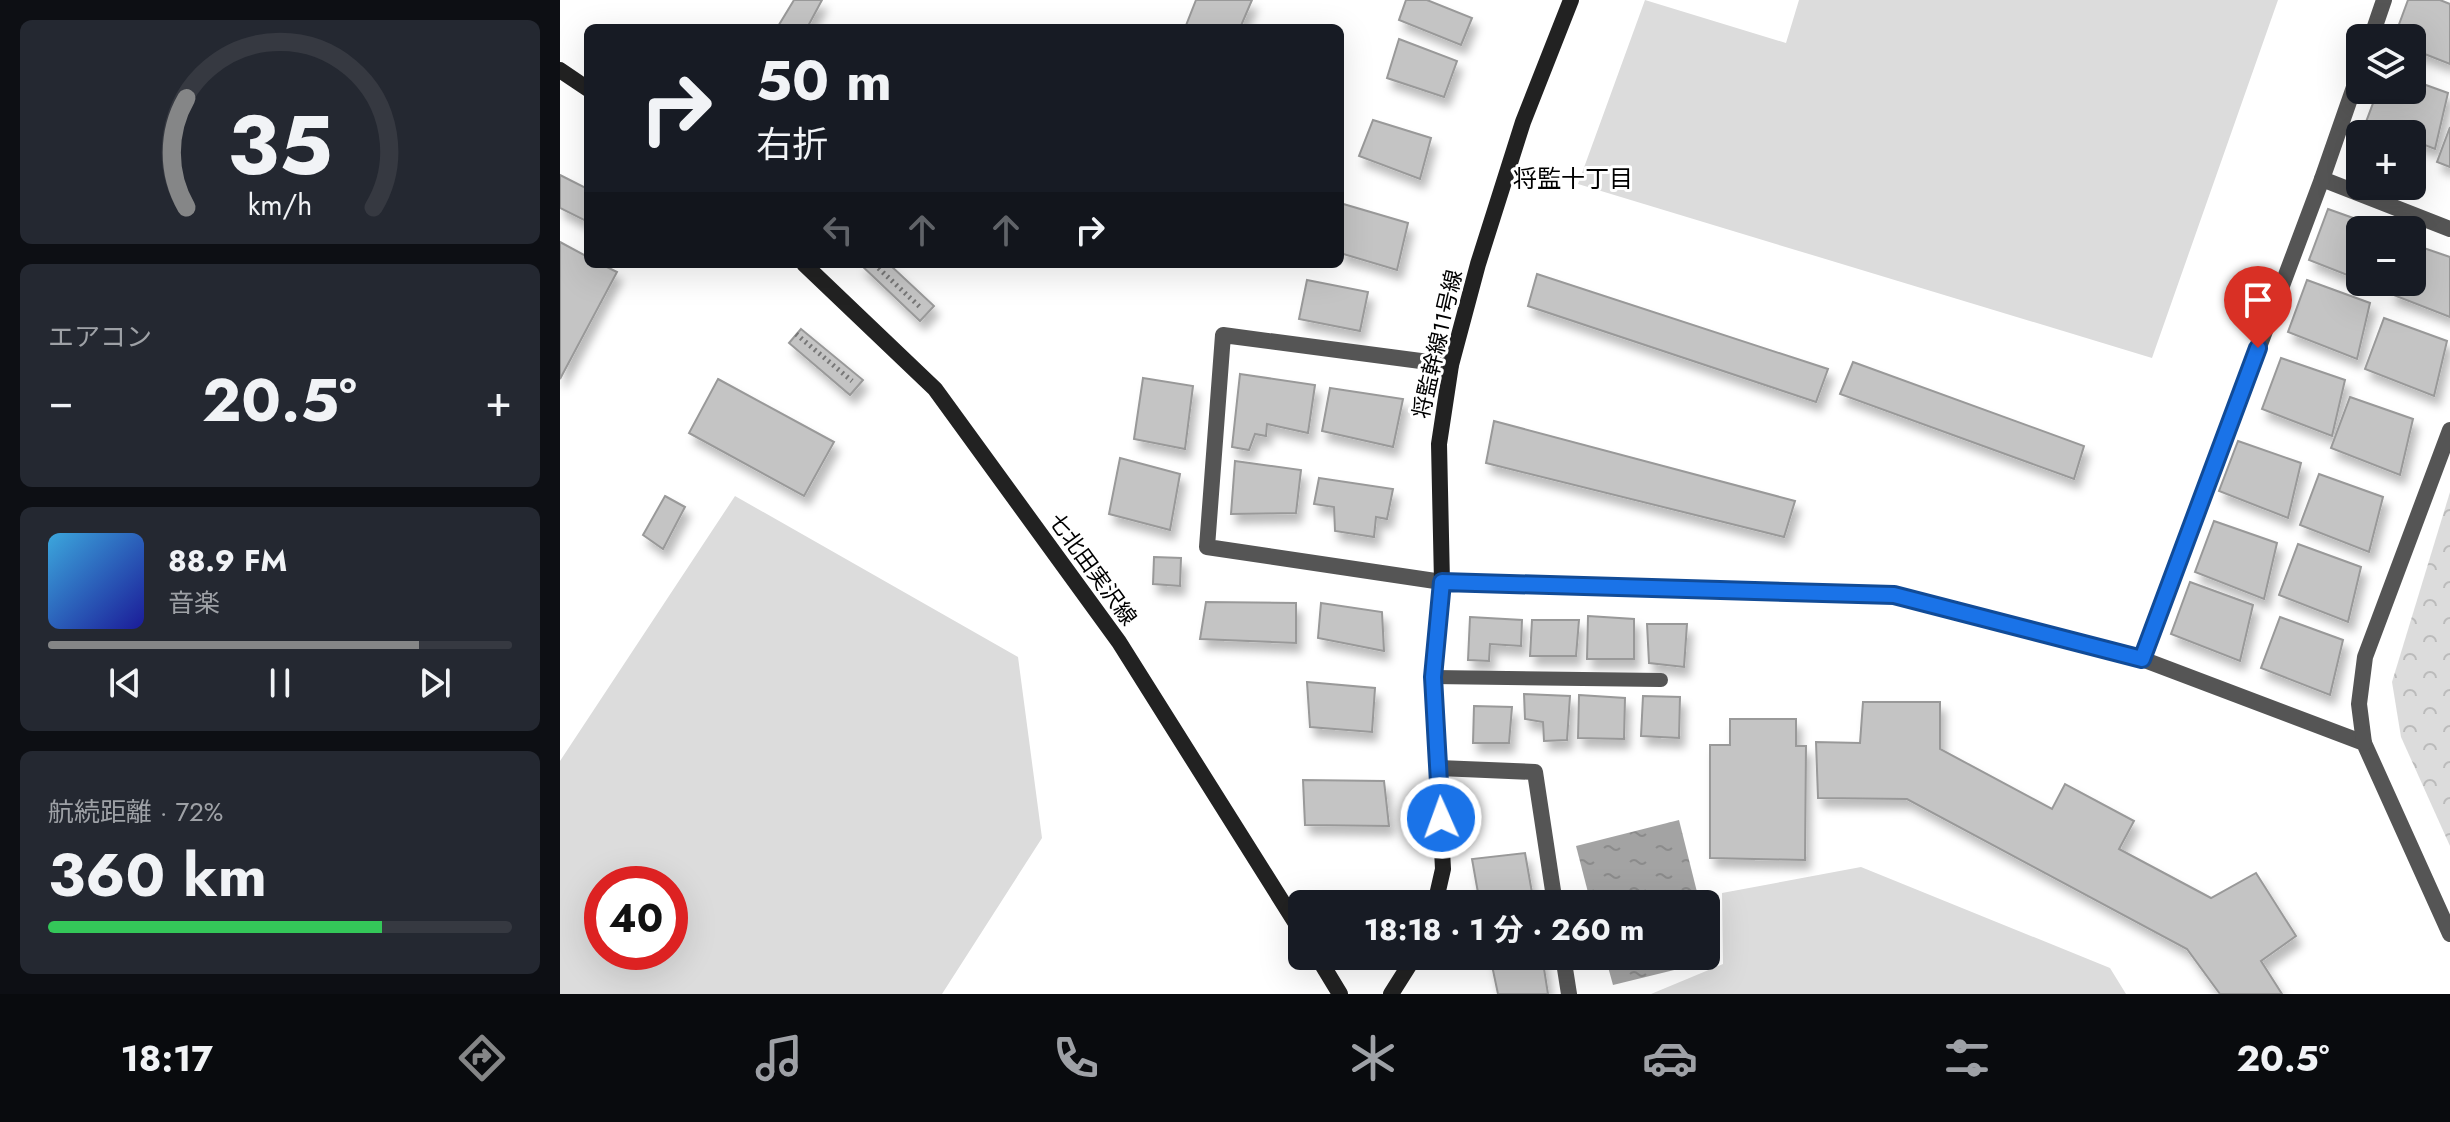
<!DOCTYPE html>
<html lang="ja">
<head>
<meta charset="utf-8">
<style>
  body { margin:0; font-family:Jost,"Noto Sans JP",sans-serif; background:#242831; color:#f1f3f6; height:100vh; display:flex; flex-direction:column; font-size:30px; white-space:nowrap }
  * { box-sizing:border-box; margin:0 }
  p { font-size:26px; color:#9ea1a6 }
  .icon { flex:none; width:44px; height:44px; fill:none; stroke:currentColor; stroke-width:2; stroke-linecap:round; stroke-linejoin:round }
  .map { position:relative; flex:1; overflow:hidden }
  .side { display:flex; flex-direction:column; gap:20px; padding:20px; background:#0d0f14; width:560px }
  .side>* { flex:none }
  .top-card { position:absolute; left:24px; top:24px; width:760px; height:244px; border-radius:12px; box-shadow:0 8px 32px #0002; background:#171b24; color:#f1f3f6; overflow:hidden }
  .controls { position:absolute; left:1786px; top:24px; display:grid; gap:16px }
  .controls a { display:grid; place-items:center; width:80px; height:80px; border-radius:12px; background:#171b24; box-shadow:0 8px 32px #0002; font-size:40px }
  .speed { position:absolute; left:24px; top:866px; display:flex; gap:16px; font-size:40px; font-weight:700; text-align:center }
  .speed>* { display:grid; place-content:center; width:104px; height:104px; border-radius:50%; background:#171b24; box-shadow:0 8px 32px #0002; line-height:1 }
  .speed .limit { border:12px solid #d22; background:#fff; color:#111 }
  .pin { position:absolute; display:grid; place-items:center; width:68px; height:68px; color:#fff; margin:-82px -34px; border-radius:50% 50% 50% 0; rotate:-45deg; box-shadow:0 0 8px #0007 }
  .pin .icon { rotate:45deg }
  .me { position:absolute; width:88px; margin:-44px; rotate:358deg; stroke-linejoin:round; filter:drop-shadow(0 0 6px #0008) }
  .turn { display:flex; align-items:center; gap:28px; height:168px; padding:0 40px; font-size:36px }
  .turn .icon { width:104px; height:104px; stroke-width:2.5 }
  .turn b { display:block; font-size:56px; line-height:68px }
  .lanes { display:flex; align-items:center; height:76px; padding:0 40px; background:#0003; justify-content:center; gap:40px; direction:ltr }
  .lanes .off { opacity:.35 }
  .big { font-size:60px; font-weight:700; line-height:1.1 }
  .side .widget { flex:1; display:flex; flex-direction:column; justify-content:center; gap:12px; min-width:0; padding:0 28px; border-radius:12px; background:#242831 }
  .side .dial { align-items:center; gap:0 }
  .dial svg { height:208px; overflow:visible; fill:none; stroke:#363941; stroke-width:7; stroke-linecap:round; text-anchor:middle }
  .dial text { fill:#f1f3f6; stroke:none }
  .song { display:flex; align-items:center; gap:24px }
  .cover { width:96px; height:96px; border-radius:12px; background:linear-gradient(135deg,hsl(200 70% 55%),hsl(240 70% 35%)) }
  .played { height:8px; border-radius:4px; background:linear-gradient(90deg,#858687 80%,#363941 80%) }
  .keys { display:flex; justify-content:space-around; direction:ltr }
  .heat { display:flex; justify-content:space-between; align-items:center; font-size:44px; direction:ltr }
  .charge { height:12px; border-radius:6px; background:linear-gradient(90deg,#34c759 72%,#363941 0) }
  .trip { position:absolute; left:728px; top:890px; width:432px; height:80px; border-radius:12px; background:#171b24; box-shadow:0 8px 32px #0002; font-weight:700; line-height:80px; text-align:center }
  .tab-bar { display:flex; height:128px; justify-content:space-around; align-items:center; background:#090b0e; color:#9ea1a6 }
  .tab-bar .icon { width:56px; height:56px }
  .tab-bar .on { color:#858687 }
  .tab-bar b { font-size:36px; color:#f1f3f6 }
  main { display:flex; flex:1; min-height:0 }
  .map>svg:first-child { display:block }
</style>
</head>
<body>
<main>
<section class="side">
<div class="widget dial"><svg viewBox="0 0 100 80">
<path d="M14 69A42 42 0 1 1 86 69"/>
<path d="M14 69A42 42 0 0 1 14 27" stroke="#858687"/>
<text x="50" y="56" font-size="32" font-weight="700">35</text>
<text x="50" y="72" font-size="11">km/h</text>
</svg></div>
<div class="widget"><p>エアコン</p>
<div class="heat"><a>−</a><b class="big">20.5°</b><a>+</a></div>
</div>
<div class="widget">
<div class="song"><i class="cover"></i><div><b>88.9 FM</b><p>音楽</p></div></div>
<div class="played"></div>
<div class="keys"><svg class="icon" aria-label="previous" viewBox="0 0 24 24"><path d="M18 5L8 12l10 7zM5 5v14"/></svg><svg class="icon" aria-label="pause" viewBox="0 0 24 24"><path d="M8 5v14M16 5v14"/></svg><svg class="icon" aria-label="next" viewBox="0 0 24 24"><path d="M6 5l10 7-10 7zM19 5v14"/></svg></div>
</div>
<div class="widget"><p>航続距離 · 72%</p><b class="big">360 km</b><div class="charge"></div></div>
</section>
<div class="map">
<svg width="1890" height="994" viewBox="0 0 1890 994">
  <defs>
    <pattern id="park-crowns" width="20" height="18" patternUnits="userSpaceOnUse" patternTransform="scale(2)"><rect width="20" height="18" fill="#dcdcdc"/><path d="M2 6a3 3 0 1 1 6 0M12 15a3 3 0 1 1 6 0" fill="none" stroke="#bbb"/></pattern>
    <pattern id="water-ripples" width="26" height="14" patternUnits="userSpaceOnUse" patternTransform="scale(2)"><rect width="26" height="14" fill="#a3a3a3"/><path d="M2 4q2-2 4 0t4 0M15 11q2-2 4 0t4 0" fill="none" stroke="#8b8b8b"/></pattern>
    <filter id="shadow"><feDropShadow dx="5" dy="9" stdDeviation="4" flood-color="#0004"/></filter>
  </defs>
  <rect width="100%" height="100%" fill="#fff"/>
  <!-- park -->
  <path fill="url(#park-crowns)" d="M 1890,492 L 1890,846 L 1841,737 L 1832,682 Z"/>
  <!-- pitch -->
  <g fill="#dcdcdc" fill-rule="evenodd">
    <path d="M 1085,0 L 1226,43 L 1239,0 L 1718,0 L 1592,358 L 1018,184 Z"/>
    <path d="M 175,496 L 458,657 L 482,838 L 382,994 L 0,994 L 0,761 ZM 42,884 L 110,884 L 110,952 L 42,952 Z"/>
    <path d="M 1301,867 L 1550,968 L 1566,994 L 1091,994 L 1163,964 L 1162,893 Z"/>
  </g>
  <!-- water -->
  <g fill="url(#water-ripples)">
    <path d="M 1119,820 L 1140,904 L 1031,904 L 1016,846 Z"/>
    <path d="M 1146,926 L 1155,960 L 1053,985 L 1045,956 L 1146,956 Z"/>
  </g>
  <!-- building -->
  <g fill="#c4c4c4" stroke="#999" stroke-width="2" filter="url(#shadow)">
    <path d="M 234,0 L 262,0 L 247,28 L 217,28 Z"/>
    <path d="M 636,0 L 692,0 L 680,28 L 625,28 Z"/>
    <path d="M 846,0 L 867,0 L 912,18 L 901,45 L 839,20 Z"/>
    <path d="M 1848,0 L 1880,0 L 1890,4 L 1890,64 L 1852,49 L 1852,38 L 1834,38 Z"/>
    <path d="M 839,39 L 897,61 L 884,97 L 827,78 Z"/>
    <path d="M 1852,80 L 1888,93 L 1875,149 L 1852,140 L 1852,134 L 1837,134 L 1806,122 L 1818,90 L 1852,90 Z"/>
    <path d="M 813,120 L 871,138 L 860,179 L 799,156 Z"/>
    <path d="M 1890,127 L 1890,167 L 1877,162 Z"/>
    <path d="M 0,175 L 28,189 L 28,222 L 0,208 Z"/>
    <path d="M 780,203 L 848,223 L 837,270 L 780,253 Z"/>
    <path d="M 1768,209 L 1827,230 L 1800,230 L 1800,280 L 1749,260 Z"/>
    <path d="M 0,242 L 28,257 L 28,264 L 41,264 L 57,272 L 0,379 Z"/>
    <path d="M 1852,244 L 1890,257 L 1890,317 L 1831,294 L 1835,282 L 1852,282 Z"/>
    <path d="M 300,264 L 329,264 L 374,306 L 360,321 Z"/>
    <path d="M 977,274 L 1268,369 L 1256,402 L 968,306 Z"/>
    <path d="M 747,280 L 808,292 L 800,331 L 739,319 Z"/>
    <path d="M 1747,280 L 1810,303 L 1797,359 L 1728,332 Z"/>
    <path d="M 1824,318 L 1887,341 L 1874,396 L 1805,369 Z"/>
    <path d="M 241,329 L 303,380 L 290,395 L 229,343 Z"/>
    <path d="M 1721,358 L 1785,380 L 1772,436 L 1702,409 Z"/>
    <path d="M 1293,362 L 1524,446 L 1514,479 L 1280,394 Z"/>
    <path d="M 680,374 L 755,385 L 748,433 L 707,424 L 706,436 L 695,434 L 689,450 L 672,447 Z"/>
    <path d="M 583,378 L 633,386 L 625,449 L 574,439 Z"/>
    <path d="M 158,379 L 274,442 L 244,496 L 129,433 Z"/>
    <path d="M 770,388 L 843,399 L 833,447 L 762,431 Z"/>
    <path d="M 1790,397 L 1853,419 L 1840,475 L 1771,448 Z"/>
    <path d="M 934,421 L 1235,501 L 1224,537 L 926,463 Z"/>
    <path d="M 1678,441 L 1741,463 L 1728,518 L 1659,491 Z"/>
    <path d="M 560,458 L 620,474 L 610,530 L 549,514 Z"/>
    <path d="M 675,461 L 741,470 L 736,513 L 671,514 Z"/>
    <path d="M 1759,474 L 1823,497 L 1809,552 L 1740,525 Z"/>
    <path d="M 759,478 L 833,489 L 827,519 L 816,517 L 814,537 L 775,531 L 774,507 L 754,504 Z"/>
    <path d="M 105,496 L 125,507 L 103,549 L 83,535 Z"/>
    <path d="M 1654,521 L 1717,543 L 1704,599 L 1635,572 Z"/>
    <path d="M 1738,544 L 1801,567 L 1788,622 L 1719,595 Z"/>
    <path d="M 594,557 L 621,558 L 620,586 L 593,584 Z"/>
    <path d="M 1630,582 L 1693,605 L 1680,661 L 1611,634 Z"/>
    <path d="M 646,602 L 736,603 L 736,643 L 640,639 Z"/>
    <path d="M 761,603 L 822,612 L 824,651 L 758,638 Z"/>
    <path d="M 1028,616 L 1074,619 L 1074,659 L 1027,659 Z"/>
    <path d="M 910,617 L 962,620 L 961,646 L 930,644 L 929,661 L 908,660 Z"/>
    <path d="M 1720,617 L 1783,640 L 1770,695 L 1701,668 Z"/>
    <path d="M 972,620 L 1019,620 L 1016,656 L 970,656 Z"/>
    <path d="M 1087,624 L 1127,624 L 1124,667 L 1089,663 Z"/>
    <path d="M 747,682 L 815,688 L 812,732 L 750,727 Z"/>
    <path d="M 964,694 L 1010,696 L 1007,740 L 984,741 L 983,722 L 965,719 Z"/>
    <path d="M 1019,695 L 1065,698 L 1064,739 L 1018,738 Z"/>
    <path d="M 1083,696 L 1120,697 L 1119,738 L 1081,736 Z"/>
    <path d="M 1303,702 L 1380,702 L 1380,749 L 1492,809 L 1505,784 L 1574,821 L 1559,849 L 1651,898 L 1696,873 L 1736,936 L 1701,961 L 1722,994 L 1660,994 L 1627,949 L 1347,799 L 1258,798 L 1256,742 L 1300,743 Z"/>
    <path d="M 914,706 L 952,707 L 949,743 L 913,743 Z"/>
    <path d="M 1170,719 L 1236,719 L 1236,746 L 1246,746 L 1245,860 L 1150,858 L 1150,745 L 1170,745 Z"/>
    <path d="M 743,780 L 824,781 L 829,826 L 745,825 Z"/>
    <path d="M 965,853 L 974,904 L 920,904 L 912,859 Z"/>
    <path d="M 930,956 L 982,956 L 988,994 L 938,994 Z"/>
  </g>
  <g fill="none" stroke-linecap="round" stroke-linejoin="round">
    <!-- path -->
    <g stroke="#777" stroke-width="5" stroke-dasharray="2 4" stroke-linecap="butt">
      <path d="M 314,264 L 361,308"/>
      <path d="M 236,334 L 292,381"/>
    </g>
    <!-- lane -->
    <path stroke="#555" stroke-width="14" d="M 873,677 L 1101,680"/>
    <!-- street -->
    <g stroke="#555" stroke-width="16">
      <path d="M 1811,38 L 1824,0"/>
      <path d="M 1762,179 L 1890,229"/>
      <path d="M 891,365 L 663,335 L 647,547 L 882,582 L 1334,595 L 1582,659 L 1804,743 L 1890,934"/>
      <path d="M 1582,659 L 1762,179 L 1800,70"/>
      <path d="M 1804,743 L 1799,704 L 1805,657 L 1890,430"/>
      <path d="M 879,768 L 975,772 L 995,904"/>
      <path d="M 1003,956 L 1009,994"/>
    </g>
    <!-- secondary -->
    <g stroke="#222" stroke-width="16">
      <path d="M 0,70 L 28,89"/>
      <path d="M 244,264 L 375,389 L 559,642 L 742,933"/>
      <path d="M 875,904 L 883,869 L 873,677 L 882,582 L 879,444 L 891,365 L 918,264 L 963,122 L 1011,0"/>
      <path d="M 757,956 L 780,994"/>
      <path d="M 831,994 L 855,956"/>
    </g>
  </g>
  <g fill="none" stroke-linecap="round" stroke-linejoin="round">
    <defs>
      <path id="route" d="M 881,818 L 873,677 L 882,582 L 1334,595 L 1582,659 L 1698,348"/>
    </defs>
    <!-- route casing -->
    <use href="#route" stroke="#114b97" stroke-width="20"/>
    <!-- route -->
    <use href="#route" stroke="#1a73e8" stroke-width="14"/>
  </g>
  <g text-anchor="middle" stroke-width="6" stroke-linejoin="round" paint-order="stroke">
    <!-- street labels -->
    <g font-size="22" fill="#000" stroke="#fff">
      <text transform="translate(877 344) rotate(-77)" y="8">将監幹線11号線</text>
      <text transform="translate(533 569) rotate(54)" y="8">七北田実沢線</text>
    </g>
    <!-- neighbourhood labels -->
    <g font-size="24" fill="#000" stroke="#fff">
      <text x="1013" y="187">将監十丁目</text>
    </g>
  </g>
</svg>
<div class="controls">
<a><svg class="icon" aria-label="layers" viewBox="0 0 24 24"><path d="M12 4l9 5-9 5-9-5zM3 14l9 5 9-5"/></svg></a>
<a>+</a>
<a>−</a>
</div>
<div class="speed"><div class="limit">40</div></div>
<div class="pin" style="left:1698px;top:348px;background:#d93025"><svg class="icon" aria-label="arrive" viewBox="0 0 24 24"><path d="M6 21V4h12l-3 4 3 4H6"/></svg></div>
<svg class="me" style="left:881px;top:818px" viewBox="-20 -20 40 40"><circle r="17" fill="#1a73e8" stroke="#fff" stroke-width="3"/><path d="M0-11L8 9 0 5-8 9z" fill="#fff"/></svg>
<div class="trip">18:18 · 1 分 · 260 m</div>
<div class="top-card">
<div class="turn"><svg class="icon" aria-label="right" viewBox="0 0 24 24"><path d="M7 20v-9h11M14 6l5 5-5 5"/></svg><div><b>50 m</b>右折</div></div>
<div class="lanes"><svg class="icon off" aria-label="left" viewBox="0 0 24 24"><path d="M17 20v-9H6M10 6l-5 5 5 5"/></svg><svg class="icon off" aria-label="ahead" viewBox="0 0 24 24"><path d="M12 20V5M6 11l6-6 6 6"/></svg><svg class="icon off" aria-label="ahead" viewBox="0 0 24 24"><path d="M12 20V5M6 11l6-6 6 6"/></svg><svg class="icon" aria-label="right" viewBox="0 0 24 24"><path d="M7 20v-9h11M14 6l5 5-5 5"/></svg></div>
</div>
</div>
</main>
<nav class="tab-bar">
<b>18:17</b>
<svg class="icon on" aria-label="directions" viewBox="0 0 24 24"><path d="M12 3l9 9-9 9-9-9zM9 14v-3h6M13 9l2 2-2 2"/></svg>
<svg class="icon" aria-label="music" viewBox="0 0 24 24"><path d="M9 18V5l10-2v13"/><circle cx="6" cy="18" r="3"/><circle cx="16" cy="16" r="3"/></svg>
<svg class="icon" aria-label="phone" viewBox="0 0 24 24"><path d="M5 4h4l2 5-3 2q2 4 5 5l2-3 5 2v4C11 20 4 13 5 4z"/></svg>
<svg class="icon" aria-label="climate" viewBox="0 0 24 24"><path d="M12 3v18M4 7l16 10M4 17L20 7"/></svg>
<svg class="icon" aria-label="car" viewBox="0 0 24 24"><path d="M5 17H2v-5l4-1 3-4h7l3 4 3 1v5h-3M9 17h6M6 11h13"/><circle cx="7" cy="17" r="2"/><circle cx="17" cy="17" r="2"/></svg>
<svg class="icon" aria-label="filters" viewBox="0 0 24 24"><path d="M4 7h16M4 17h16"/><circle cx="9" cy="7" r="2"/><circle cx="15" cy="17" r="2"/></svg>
<b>20.5°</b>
</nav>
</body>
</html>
